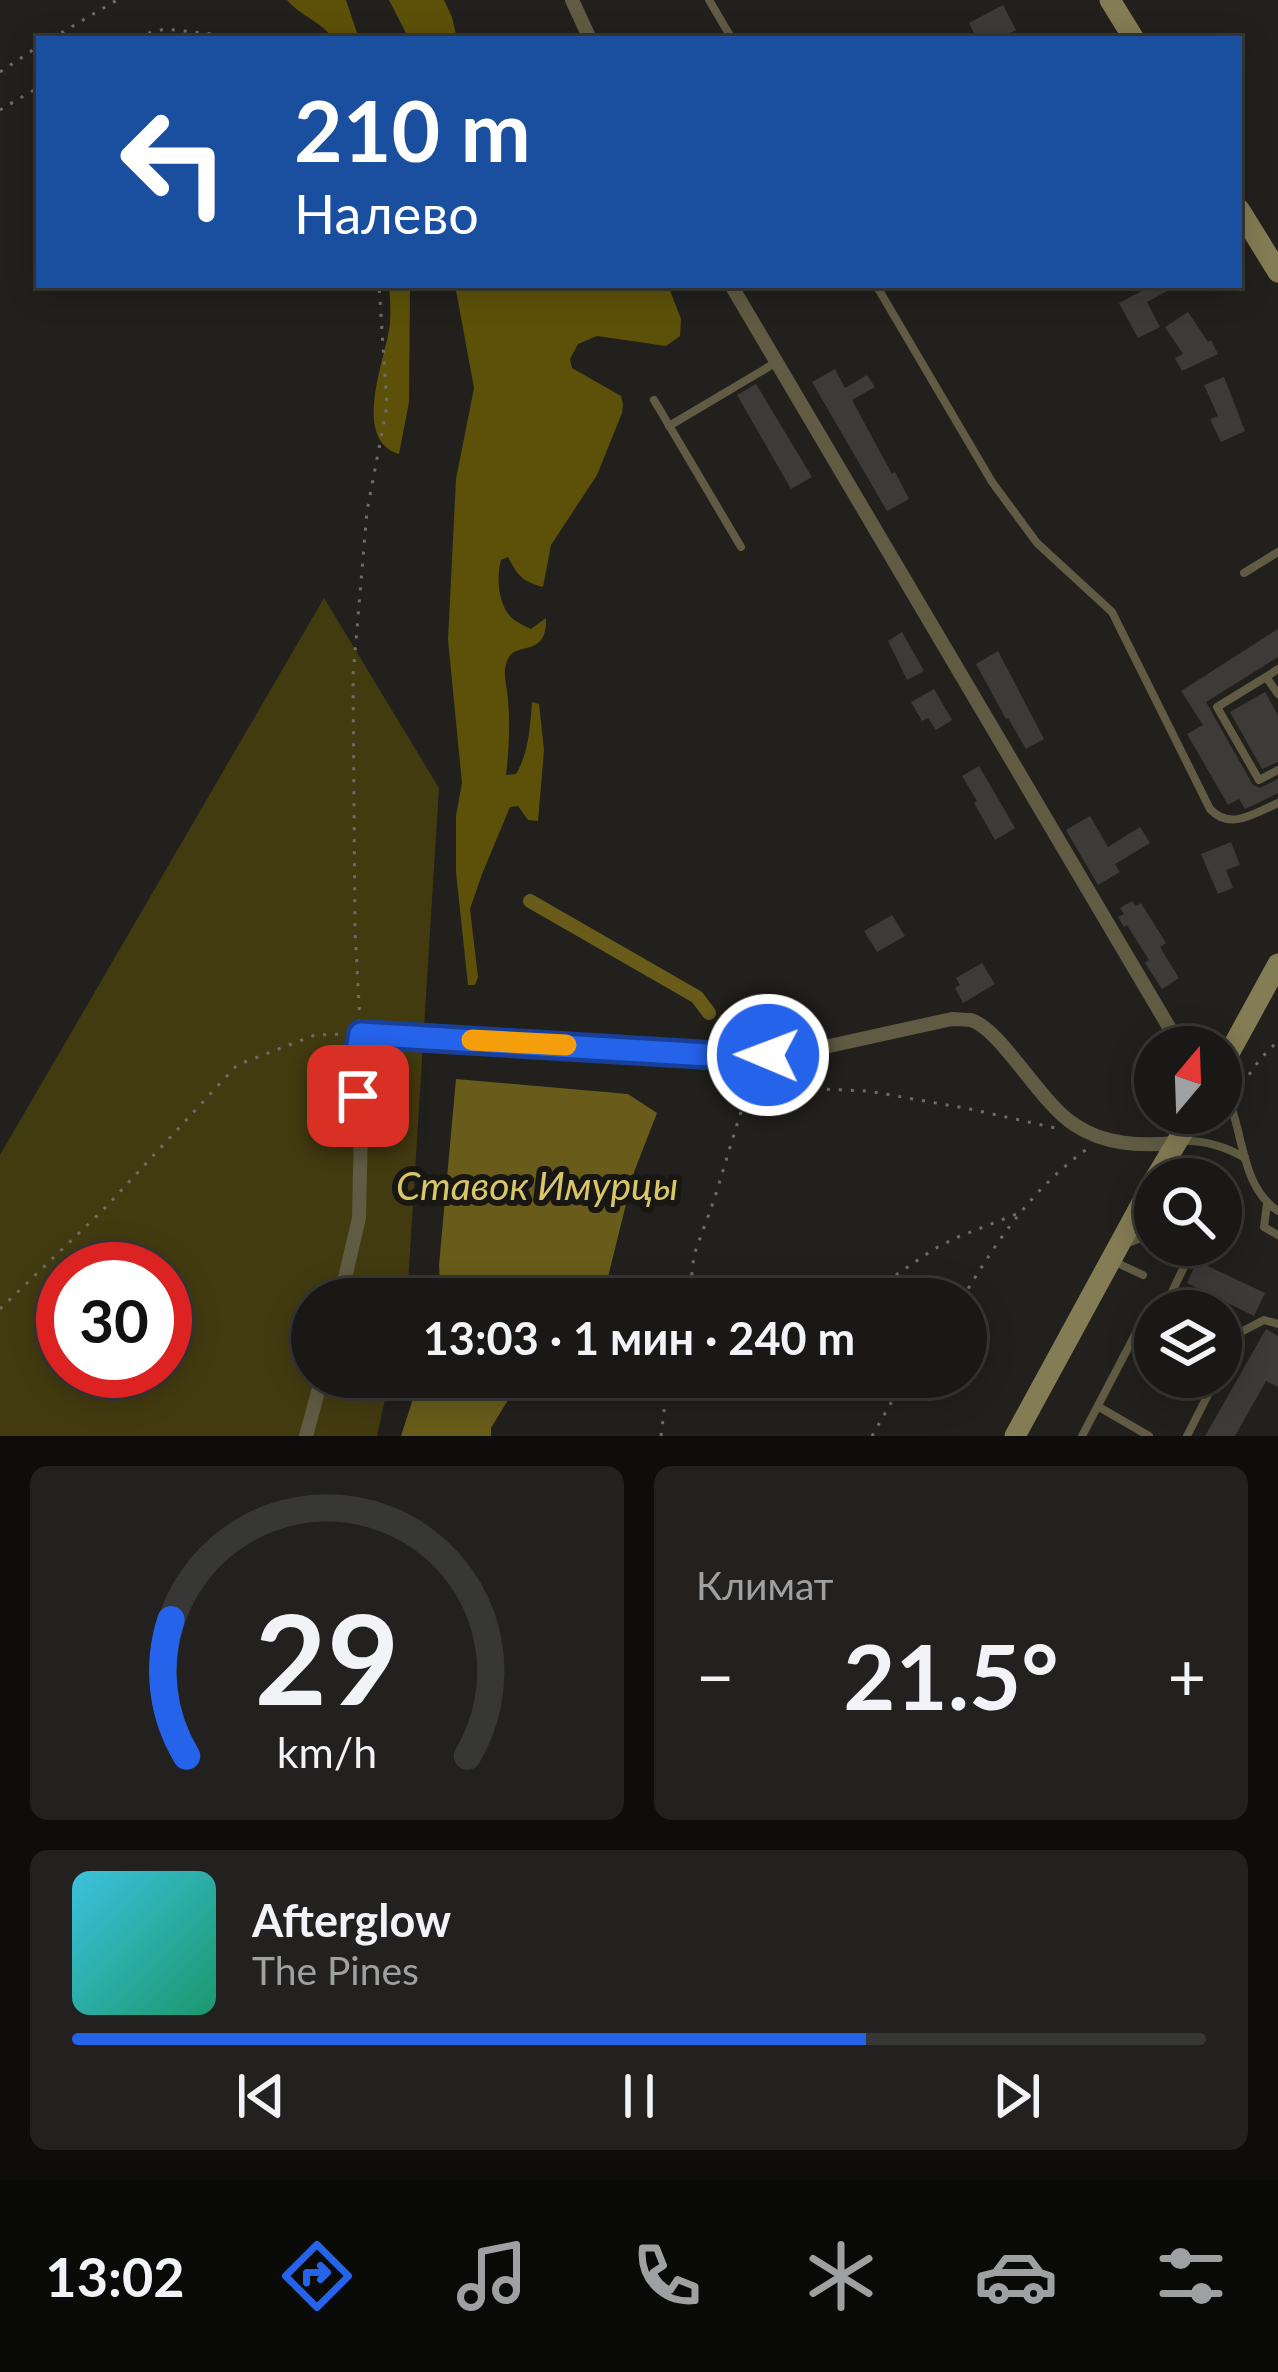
<!DOCTYPE html>
<html lang="ru">
<head>
<meta charset="utf-8">
<style>
  body { margin:0; font-family:Lato,sans-serif; background:#22211f; color:#f1f3f6; height:100vh; display:flex; flex-direction:column; font-size:45px; white-space:nowrap }
  * { box-sizing:border-box; margin:0 }
  p { font-size:39px; color:#9fa0a1 }
  .icon { flex:none; width:66px; height:66px; fill:none; stroke:currentColor; stroke-width:2; stroke-linecap:round; stroke-linejoin:round }
  .map { position:relative; height:1436px; overflow:hidden }
  .drawer { display:flex; flex-direction:column; gap:30px; padding:30px; background:#0e0d0c; flex:1 }
  .drawer>* { flex:none }
  .top-card { position:absolute; left:36px; top:36px; width:1206px; height:252px; border-radius:0px; box-shadow:0 6px 30px #0003,0 0 0 3px #373735; background:#1a4fa0; color:#fff; overflow:hidden }
  .needle { width:78px; rotate:19deg }
  .tools { position:absolute; left:1134px; top:1026px; display:grid; gap:24px }
  .tools a { display:grid; place-items:center; width:108px; height:108px; border-radius:50%; background:#191816; box-shadow:0 6px 30px #0003,0 0 0 3px #373735; font-size:60px }
  .speed { position:absolute; left:36px; top:1242px; display:flex; gap:24px; font-size:60px; font-weight:700; text-align:center }
  .speed>* { display:grid; place-content:center; width:156px; height:156px; border-radius:50%; background:#191816; box-shadow:0 6px 30px #0003,0 0 0 3px #373735; line-height:1 }
  .speed .limit { border:18px solid #d22; background:#fff; color:#111 }
  .pin { position:absolute; display:grid; place-items:center; width:102px; height:102px; color:#fff; margin:-51px; border-radius:24px; box-shadow:0 6px 18px #0006 }
  .me { position:absolute; width:132px; margin:-66px; rotate:271deg; stroke-linejoin:round; filter:drop-shadow(0 0 9px #0008) }
  .turn { display:flex; align-items:center; gap:42px; height:252px; padding:0 60px; font-size:54px }
  .turn .icon { width:156px; height:156px; stroke-width:2.5 }
  .turn b { display:block; font-size:84px; line-height:102px }
  .big { font-size:90px; font-weight:700; line-height:1.1 }
  .drawer .card { flex:1; display:flex; flex-direction:column; justify-content:center; gap:18px; min-width:0; padding:0 42px; border-radius:18px; background:#22211f }
  .drawer .dial { align-items:center; gap:0 }
  .dial svg { height:312px; overflow:visible; fill:none; stroke:#373735; stroke-width:7; stroke-linecap:round; text-anchor:middle }
  .dial text { fill:#f1f3f6; stroke:none }
  .song { display:flex; align-items:center; gap:36px }
  .cover { width:144px; height:144px; border-radius:18px; background:linear-gradient(135deg,hsl(190 70% 55%),hsl(160 70% 35%)) }
  .played { height:12px; border-radius:6px; background:linear-gradient(90deg,#2563eb 70%,#373735 70%) }
  .keys { display:flex; justify-content:space-around; direction:ltr }
  .heat { display:flex; justify-content:space-between; align-items:center; font-size:66px; direction:ltr }
  .drawer .tiles { flex:1; display:grid; gap:30px; grid-template-columns:1fr 1fr }
  .card:last-child { grid-column:span 2 }
  .trip { position:absolute; left:291px; top:1278px; width:696px; height:120px; border-radius:60px; background:#191816; box-shadow:0 6px 30px #0003,0 0 0 3px #373735; font-weight:700; line-height:120px; text-align:center }
  .dock { display:flex; height:192px; justify-content:space-around; align-items:center; background:#0a0a09; color:#9fa0a1 }
  .dock .icon { width:84px; height:84px }
  .dock .current { color:#2563eb }
  .dock b { font-size:54px; color:#f1f3f6 }
  .map>svg:first-child { display:block }
</style>
</head>
<body>
<div class="map">
<svg width="1278" height="1436" viewBox="0 0 1278 1436">
  <rect width="100%" height="100%" fill="#21201d"/>
  <!-- green -->
  <path fill="#433b10" fill-rule="evenodd" d="M 324,598 L 439,788 L 407,1299 L 312,1299 L 312,1377 L 390,1377 L 377,1436 L 0,1436 L 0,1155 ZM 63,1269 L 165,1269 L 165,1371 L 63,1371 Z"/>
  <!-- forest -->
  <g fill="#5d510a">
    <path d="M 287,0 L 346,0 L 359,39 L 333,39 C 323,22 300,16 287,0 Z"/>
    <path d="M 389,0 L 444,0 L 452,17 L 457,39 L 409,39 Z"/>
    <path d="M 389,285 L 410,285 L 409,402 L 399,454 C 350,439 387,356 390,323 C 391,311 390,297 389,285 Z"/>
    <path d="M 455,285 L 668,285 L 681,319 L 680,336 L 666,346 L 597,336 L 578,344 L 570,359 L 572,368 L 621,396 L 623,404 L 622,413 L 597,475 L 551,545 L 543,587 C 522,581 518,576 508,557 L 501,560 C 496,577 498,606 513,619 C 515,621 528,628 531,629 L 546,618 C 547,660 515,639 507,661 C 502,674 507,686 508,699 C 510,724 509,750 506,775 L 516,774 C 529,752 530,727 532,702 L 539,704 L 544,750 L 538,821 L 528,820 L 518,806 L 510,807 L 482,874 L 470,909 L 478,977 L 475,985 L 468,985 L 456,872 L 456,816 L 462,783 L 448,640 L 456,479 L 474,388 Z"/>
  </g>
  <!-- water -->
  <g fill="#695c1a">
    <path d="M 456,1079 L 628,1094 L 657,1113 L 634,1172 L 605,1289 L 582,1299 L 441,1299 L 439,1265 Z"/>
    <path d="M 420,1377 L 522,1377 L 491,1428 L 491,1436 L 401,1436 Z"/>
  </g>
  <g fill="none" stroke-linecap="round" stroke-linejoin="round">
    <!-- canal -->
    <path stroke="#695c1a" stroke-width="14" d="M 530,901 L 697,997 L 709,1013"/>
  </g>
  <!-- building -->
  <g fill="#3c3b37">
    <path d="M 1003,5 L 1016,30 L 999,39 L 977,39 L 969,23 Z"/>
    <path d="M 1153,285 L 1178,285 L 1147,302 L 1160,327 L 1138,338 L 1119,303 Z"/>
    <path d="M 1188,312 L 1208,342 L 1211,340 L 1218,354 L 1182,371 L 1175,358 L 1183,354 L 1165,327 Z"/>
    <path d="M 835,369 L 845,388 L 867,375 L 875,387 L 852,400 L 892,474 L 895,472 L 909,499 L 887,511 L 812,382 Z"/>
    <path d="M 1224,377 L 1245,431 L 1221,442 L 1210,419 L 1218,416 L 1204,385 Z"/>
    <path d="M 756,384 L 812,477 L 791,489 L 737,395 Z"/>
    <path d="M 1278,629 L 1278,657 L 1206,702 L 1253,785 L 1260,788 L 1278,779 L 1278,793 L 1262,801 L 1245,809 L 1239,799 L 1228,805 L 1187,734 L 1203,725 L 1181,691 Z"/>
    <path d="M 902,632 L 924,671 L 907,680 L 888,641 Z"/>
    <path d="M 998,651 L 1044,739 L 1026,749 L 1008,718 L 1006,719 L 976,664 Z"/>
    <path d="M 934,689 L 952,720 L 936,730 L 928,718 L 922,721 L 911,702 Z"/>
    <path d="M 1265,692 L 1278,715 L 1278,762 L 1262,769 L 1230,712 Z"/>
    <path d="M 979,766 L 1015,828 L 995,840 L 974,803 L 977,801 L 962,776 Z"/>
    <path d="M 1090,816 L 1108,847 L 1140,827 L 1150,843 L 1115,864 L 1120,872 L 1098,885 L 1066,830 Z"/>
    <path d="M 1231,842 L 1240,865 L 1226,870 L 1233,888 L 1218,894 L 1201,854 Z"/>
    <path d="M 1132,901 L 1136,906 L 1141,903 L 1166,943 L 1160,947 L 1179,978 L 1162,989 L 1145,963 L 1149,960 L 1127,925 L 1124,927 L 1118,917 L 1124,914 L 1120,908 Z"/>
    <path d="M 892,915 L 905,936 L 877,952 L 864,931 Z"/>
    <path d="M 982,963 L 995,984 L 963,1003 L 955,988 L 960,985 L 956,978 Z"/>
    <path d="M 1197,1261 L 1265,1293 L 1254,1316 L 1187,1283 Z"/>
    <path d="M 1266,1329 L 1278,1336 L 1278,1387 L 1266,1381 L 1235,1436 L 1205,1436 Z"/>
  </g>
  <g fill="none" stroke-linecap="round" stroke-linejoin="round">
    <!-- path -->
    <g stroke="#6e6d6b" stroke-width="3" stroke-dasharray="3 9" stroke-linecap="butt">
      <path d="M 51,39 L 117,0"/>
      <path d="M 125,39 L 165,29 L 262,39"/>
      <path d="M 0,72 L 39,46"/>
      <path d="M 0,110 L 39,87"/>
      <path d="M 360,1022 L 355,931 L 353,676 L 367,511 L 387,406 L 379,285"/>
      <path d="M 758,1069 L 820,1089 L 868,1091 L 970,1109 L 1060,1129"/>
      <path d="M 1235,1094 L 1261,1058 L 1278,1041"/>
      <path d="M 689,1299 L 694,1255 L 714,1200 L 743,1105 L 745,1070"/>
      <path d="M 768,1299 L 795,1289 L 851,1286 L 887,1281 L 934,1249 L 958,1237 L 1019,1213"/>
      <path d="M 962,1299 C 997,1240 1034,1186 1091,1146"/>
      <path d="M 0,1309 L 104,1209 L 237,1065 L 315,1035 L 345,1034"/>
      <path d="M 661,1436 L 665,1403 L 673,1377"/>
      <path d="M 872,1436 L 906,1377"/>
    </g>
    <!-- service -->
    <g stroke="#605b42" stroke-width="8">
      <path d="M 709,0 L 732,39"/>
      <path d="M 876,285 L 992,482 L 1037,543 L 1112,612 L 1210,809 C 1230,831 1255,813 1278,803"/>
      <path d="M 654,400 L 741,547"/>
      <path d="M 669,426 L 775,363"/>
      <path d="M 1244,573 L 1278,552"/>
      <path d="M 1266,677 L 1278,669"/>
      <path d="M 1278,694 L 1266,677 L 1217,707 L 1259,780 L 1278,770"/>
      <path d="M 1221,1085 C 1245,1122 1237,1184 1278,1211"/>
      <path d="M 1182,1141 C 1206,1140 1225,1146 1245,1158"/>
      <path d="M 1170,1164 L 1182,1179"/>
      <path d="M 1221,1202 L 1224,1206 L 1221,1212"/>
      <path d="M 1267,1204 L 1264,1227 L 1278,1235"/>
      <path d="M 1128,1243 L 1141,1238 L 1155,1237"/>
      <path d="M 1181,1245 L 1197,1253 L 1203,1251 L 1206,1245"/>
      <path d="M 1113,1261 L 1143,1275"/>
      <path d="M 1170,1296 L 1200,1311"/>
      <path d="M 1221,1322 L 1241,1332"/>
      <path d="M 1221,1370 L 1241,1332 L 1264,1320 L 1278,1324"/>
      <path d="M 1099,1407 L 1149,1436"/>
      <path d="M 1082,1436 L 1149,1308 L 1161,1299 L 1170,1296 L 1192,1250"/>
      <path d="M 1187,1436 L 1217,1377"/>
    </g>
    <!-- minor -->
    <g stroke="#605b42" stroke-width="14">
      <path d="M 572,0 L 590,39"/>
      <path d="M 731,285 L 1176,1039 L 1184,1047"/>
      <path d="M 340,1299 L 359,1218 L 361,1125 L 355,1068 L 361,1034 L 742,1057 L 793,1054 L 952,1019 C 953,1019 969,1020 971,1020 C 1001,1029 1040,1103 1075,1125 C 1105,1145 1140,1146 1175,1143"/>
      <path d="M 306,1436 L 322,1377"/>
    </g>
    <!-- secondary -->
    <g stroke="#847c54" stroke-width="21">
      <path d="M 1110,0 L 1134,39"/>
      <path d="M 1239,209 L 1278,272"/>
      <path d="M 1221,1068 L 1278,964"/>
      <path d="M 1155,1179 L 1194,1113"/>
      <path d="M 1015,1436 L 1155,1179"/>
    </g>
  </g>
  <g fill="none" stroke-linecap="round" stroke-linejoin="round">
    <defs>
      <path id="route" d="M 358,1096 L 355,1068 L 361,1034 L 742,1057 L 768,1055"/>
    </defs>
    <!-- route casing -->
    <use href="#route" stroke="#184099" stroke-width="30"/>
    <!-- route -->
    <use href="#route" stroke="#2563eb" stroke-width="21"/>
    <!-- slow -->
    <path stroke="#f59e0b" stroke-width="21" d="M 472,1040 L 566,1045"/>
  </g>
  <g text-anchor="middle" stroke-width="12" stroke-linejoin="round" paint-order="stroke">
    <!-- water labels -->
    <g font-size="39" font-style="italic" fill="#d8c669" stroke="#181714">
      <text x="537" y="1200">Ставок Имурцы</text>
    </g>
  </g>
</svg>
<div class="tools">
<a><svg class="needle" viewBox="-14 -14 28 28"><path d="M0-13l5 13h-10z" fill="#e53935"/><path d="M0 13l5-13h-10z" fill="#9fa0a1"/></svg></a>
<a><svg class="icon" aria-label="search" viewBox="0 0 24 24"><circle cx="10" cy="10" r="6"/><path d="M15 15l6 6"/></svg></a>
<a><svg class="icon" aria-label="layers" viewBox="0 0 24 24"><path d="M12 4l9 5-9 5-9-5zM3 14l9 5 9-5"/></svg></a>
</div>
<div class="speed"><div class="limit">30</div></div>
<div class="pin" style="left:358px;top:1096px;background:#d93025"><svg class="icon" aria-label="arrive" viewBox="0 0 24 24"><path d="M6 21V4h12l-3 4 3 4H6"/></svg></div>
<svg class="me" style="left:768px;top:1055px" viewBox="-20 -20 40 40"><circle r="17" fill="#2563eb" stroke="#fff" stroke-width="3"/><path d="M0-11L8 9 0 5-8 9z" fill="#fff"/></svg>
<div class="trip">13:03 · 1 мин · 240 m</div>
<div class="top-card">
<div class="turn"><svg class="icon" aria-label="left" viewBox="0 0 24 24"><path d="M17 20v-9H6M10 6l-5 5 5 5"/></svg><div><b>210 m</b>Налево</div></div>
</div>
</div>
<section class="drawer">
<div class="tiles">
<div class="card dial"><svg viewBox="0 0 100 80">
<path d="M14 69A42 42 0 1 1 86 69"/>
<path d="M14 69A42 42 0 0 1 10 34" stroke="#2563eb"/>
<text x="50" y="56" font-size="32" font-weight="700">29</text>
<text x="50" y="72" font-size="11">km/h</text>
</svg></div>
<div class="card"><p>Климат</p>
<div class="heat"><a>−</a><b class="big">21.5°</b><a>+</a></div>
</div>
<div class="card">
<div class="song"><i class="cover"></i><div><b>Afterglow</b><p>The Pines</p></div></div>
<div class="played"></div>
<div class="keys"><svg class="icon" aria-label="previous" viewBox="0 0 24 24"><path d="M18 5L8 12l10 7zM5 5v14"/></svg><svg class="icon" aria-label="pause" viewBox="0 0 24 24"><path d="M8 5v14M16 5v14"/></svg><svg class="icon" aria-label="next" viewBox="0 0 24 24"><path d="M6 5l10 7-10 7zM19 5v14"/></svg></div>
</div>
</div>
</section>
<nav class="dock">
<b>13:02</b>
<svg class="icon current" aria-label="directions" viewBox="0 0 24 24"><path d="M12 3l9 9-9 9-9-9zM9 14v-3h6M13 9l2 2-2 2"/></svg>
<svg class="icon" aria-label="music" viewBox="0 0 24 24"><path d="M9 18V5l10-2v13"/><circle cx="6" cy="18" r="3"/><circle cx="16" cy="16" r="3"/></svg>
<svg class="icon" aria-label="phone" viewBox="0 0 24 24"><path d="M5 4h4l2 5-3 2q2 4 5 5l2-3 5 2v4C11 20 4 13 5 4z"/></svg>
<svg class="icon" aria-label="climate" viewBox="0 0 24 24"><path d="M12 3v18M4 7l16 10M4 17L20 7"/></svg>
<svg class="icon" aria-label="car" viewBox="0 0 24 24"><path d="M5 17H2v-5l4-1 3-4h7l3 4 3 1v5h-3M9 17h6M6 11h13"/><circle cx="7" cy="17" r="2"/><circle cx="17" cy="17" r="2"/></svg>
<svg class="icon" aria-label="filters" viewBox="0 0 24 24"><path d="M4 7h16M4 17h16"/><circle cx="9" cy="7" r="2"/><circle cx="15" cy="17" r="2"/></svg>
</nav>
</body>
</html>
